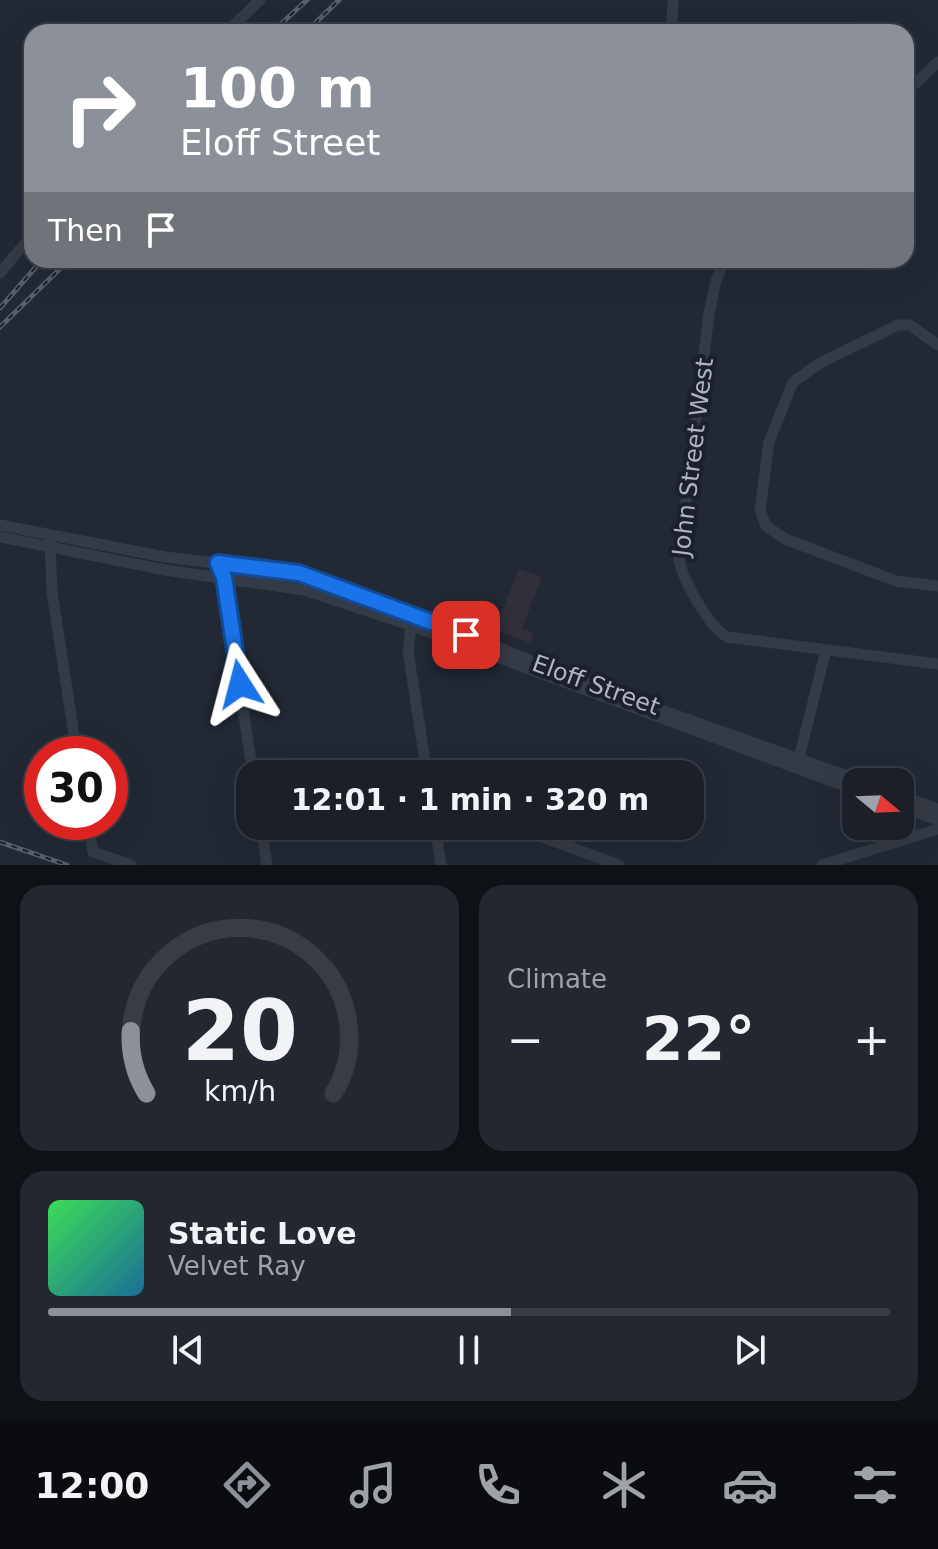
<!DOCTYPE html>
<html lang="en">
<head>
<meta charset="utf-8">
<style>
  body { margin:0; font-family:"DejaVu Sans",sans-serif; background:#232730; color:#f1f3f6; height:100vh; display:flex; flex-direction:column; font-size:30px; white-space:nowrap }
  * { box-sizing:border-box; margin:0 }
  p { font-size:26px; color:#9fa2a8 }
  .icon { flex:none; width:44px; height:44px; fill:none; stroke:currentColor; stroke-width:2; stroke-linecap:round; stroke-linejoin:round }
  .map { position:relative; height:865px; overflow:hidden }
  .side { display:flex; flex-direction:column; gap:20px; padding:20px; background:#0e1116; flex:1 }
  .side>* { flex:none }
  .guide { position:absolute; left:24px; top:24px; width:890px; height:244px; border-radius:24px; box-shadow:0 8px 32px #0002,0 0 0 2px #383d45; background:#8c9099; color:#fff; overflow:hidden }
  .needle { width:52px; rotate:109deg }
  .fabs { position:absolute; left:842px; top:768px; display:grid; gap:16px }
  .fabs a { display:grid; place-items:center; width:72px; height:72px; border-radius:16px; background:#1a1f28; box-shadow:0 8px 32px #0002,0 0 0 2px #383d45; font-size:40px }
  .speed { position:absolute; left:24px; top:736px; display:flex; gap:16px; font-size:40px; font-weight:700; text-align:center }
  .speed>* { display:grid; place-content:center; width:104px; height:104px; border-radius:50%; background:#1a1f28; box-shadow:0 8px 32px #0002,0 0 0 2px #383d45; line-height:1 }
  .speed .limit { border:12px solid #d22; background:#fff; color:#111 }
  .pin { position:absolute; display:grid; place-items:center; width:68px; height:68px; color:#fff; margin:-34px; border-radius:16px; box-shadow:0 4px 12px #0006 }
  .me { position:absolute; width:88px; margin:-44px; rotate:351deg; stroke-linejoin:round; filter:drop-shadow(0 0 6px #0008) }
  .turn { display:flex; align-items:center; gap:28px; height:168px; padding:0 24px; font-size:36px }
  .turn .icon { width:104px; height:104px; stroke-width:2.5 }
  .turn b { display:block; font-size:56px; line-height:68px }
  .then { display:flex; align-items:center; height:76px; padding:0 24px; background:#0003; gap:16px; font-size:30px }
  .big { font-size:60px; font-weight:800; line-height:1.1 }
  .side .widget { flex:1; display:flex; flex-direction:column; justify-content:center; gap:12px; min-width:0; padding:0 28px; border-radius:24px; background:#232730 }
  .side .dial { align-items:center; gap:0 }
  .dial svg { height:208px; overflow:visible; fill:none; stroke:#383d45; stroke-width:7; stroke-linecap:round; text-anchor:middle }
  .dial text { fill:#f1f3f6; stroke:none }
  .song { display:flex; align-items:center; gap:24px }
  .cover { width:96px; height:96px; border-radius:12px; background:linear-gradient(135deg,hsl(130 70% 55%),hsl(200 70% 35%)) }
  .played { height:8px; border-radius:4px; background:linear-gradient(90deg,#8c9099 55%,#383d45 55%) }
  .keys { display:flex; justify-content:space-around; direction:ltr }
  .heat { display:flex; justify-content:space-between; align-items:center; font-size:44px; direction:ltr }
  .side .tiles { flex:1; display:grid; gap:20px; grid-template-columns:1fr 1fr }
  .widget:last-child { grid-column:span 2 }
  .trip { position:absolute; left:236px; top:760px; width:468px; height:80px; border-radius:24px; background:#1a1f28; box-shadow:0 8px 32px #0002,0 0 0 2px #383d45; font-weight:800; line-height:80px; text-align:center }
  .dock { display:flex; height:128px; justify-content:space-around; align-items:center; background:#0a0c10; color:#9fa2a8 }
  .dock .icon { width:56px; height:56px }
  .dock .on { color:#8c9099 }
  .dock b { font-size:36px; color:#f1f3f6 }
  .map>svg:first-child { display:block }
</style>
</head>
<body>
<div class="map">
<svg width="938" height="865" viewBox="0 0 938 865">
  <rect width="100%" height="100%" fill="#222935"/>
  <!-- medical -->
  <path fill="#312f3a" d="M 519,569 L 542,577 L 522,628 L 534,633 L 530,643 L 495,630 Z"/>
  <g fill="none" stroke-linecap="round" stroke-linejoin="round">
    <!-- minor -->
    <g stroke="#353b46" stroke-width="11">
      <path d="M 673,0 L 672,22 L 676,32"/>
      <path d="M 227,32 L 260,0"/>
      <path d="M 906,92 L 938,62"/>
      <path d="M 726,260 L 716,280 L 709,314 L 679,558 C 681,579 709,626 727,637 L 938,664"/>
      <path d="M 0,273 L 32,235"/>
      <path d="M 938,345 L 910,325 L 898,325 L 820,363 L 793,382 L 769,442 L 760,510 L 766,526 L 785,539 L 896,581 L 938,586"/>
      <path d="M 0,525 L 165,557 L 299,573 L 414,614 L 605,690 L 864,782"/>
      <path d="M 0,537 L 165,570 L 304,590 L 410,625 L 856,790"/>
      <path d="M 50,541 L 52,592 L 77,754"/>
      <path d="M 222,573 L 253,774"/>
      <path d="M 412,618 L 408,651 L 427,774"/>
      <path d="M 798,762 L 826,650"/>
      <path d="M 900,795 L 938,809"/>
      <path d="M 900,806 L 938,820"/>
      <path d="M 88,822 L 93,852 L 131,865"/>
      <path d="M 261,826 L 267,865"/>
      <path d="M 435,826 L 441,865"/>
      <path d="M 512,826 L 619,865"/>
      <path d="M 898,842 L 913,800"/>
      <path d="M 822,865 L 938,829"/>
    </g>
    <defs>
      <g id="rail">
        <path d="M 272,32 L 307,0"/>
        <path d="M 306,32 L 339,0"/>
        <path d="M 0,308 L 42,260"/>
        <path d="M 0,327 L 69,260"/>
        <path d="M 0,842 L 67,865"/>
      </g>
    </defs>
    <!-- rail casing -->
    <use href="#rail" stroke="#575f6c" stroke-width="5"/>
    <!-- rail -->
    <use href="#rail" stroke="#1b202a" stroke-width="2" stroke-dasharray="6" stroke-linecap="butt"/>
  </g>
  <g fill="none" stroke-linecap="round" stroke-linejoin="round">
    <defs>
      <path id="route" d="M 240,684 L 224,577 L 218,563 L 299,573 L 466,635"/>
    </defs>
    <!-- route casing -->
    <use href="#route" stroke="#114b97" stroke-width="20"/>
    <!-- route -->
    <use href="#route" stroke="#1a73e8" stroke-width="14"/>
  </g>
  <g text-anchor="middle" stroke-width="8" stroke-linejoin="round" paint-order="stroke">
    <!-- street labels -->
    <g font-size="24" fill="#afb6c2" stroke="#1b202a">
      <text transform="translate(693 457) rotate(-83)" y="8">John Street West</text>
      <text transform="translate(596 685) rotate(20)" y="8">Eloff Street</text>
    </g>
  </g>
</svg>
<div class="fabs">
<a><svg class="needle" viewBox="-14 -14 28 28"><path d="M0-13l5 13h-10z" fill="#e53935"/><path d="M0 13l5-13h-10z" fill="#9fa2a8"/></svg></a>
</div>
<div class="speed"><div class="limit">30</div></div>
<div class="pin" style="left:466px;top:635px;background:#d93025"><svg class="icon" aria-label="arrive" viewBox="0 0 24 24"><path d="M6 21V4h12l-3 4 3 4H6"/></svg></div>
<svg class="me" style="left:240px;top:684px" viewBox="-20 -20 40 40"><path d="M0-17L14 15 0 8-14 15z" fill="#1a73e8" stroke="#fff" stroke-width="4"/></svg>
<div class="trip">12:01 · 1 min · 320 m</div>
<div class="guide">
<div class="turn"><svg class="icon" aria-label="right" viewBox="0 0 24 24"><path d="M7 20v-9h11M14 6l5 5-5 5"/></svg><div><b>100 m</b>Eloff Street</div></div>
<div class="then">Then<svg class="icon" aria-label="arrive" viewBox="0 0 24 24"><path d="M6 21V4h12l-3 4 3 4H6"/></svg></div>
</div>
</div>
<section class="side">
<div class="tiles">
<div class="widget dial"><svg viewBox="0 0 100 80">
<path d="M14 69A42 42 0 1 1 86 69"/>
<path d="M14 69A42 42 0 0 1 8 45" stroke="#8c9099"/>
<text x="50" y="56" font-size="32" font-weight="700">20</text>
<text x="50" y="72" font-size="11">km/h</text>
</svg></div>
<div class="widget"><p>Climate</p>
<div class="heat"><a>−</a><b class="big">22°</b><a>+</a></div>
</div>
<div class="widget">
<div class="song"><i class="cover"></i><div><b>Static Love</b><p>Velvet Ray</p></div></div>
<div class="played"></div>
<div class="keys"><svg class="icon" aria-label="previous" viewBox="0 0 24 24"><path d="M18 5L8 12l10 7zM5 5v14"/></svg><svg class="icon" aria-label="pause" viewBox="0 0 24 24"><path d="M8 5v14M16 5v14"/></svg><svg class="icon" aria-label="next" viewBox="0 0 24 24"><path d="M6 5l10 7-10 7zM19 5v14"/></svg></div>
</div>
</div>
</section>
<nav class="dock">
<b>12:00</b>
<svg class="icon on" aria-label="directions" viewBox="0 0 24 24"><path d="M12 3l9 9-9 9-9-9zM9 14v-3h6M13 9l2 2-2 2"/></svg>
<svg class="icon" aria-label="music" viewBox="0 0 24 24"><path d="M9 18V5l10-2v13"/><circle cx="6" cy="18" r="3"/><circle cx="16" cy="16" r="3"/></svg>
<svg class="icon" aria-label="phone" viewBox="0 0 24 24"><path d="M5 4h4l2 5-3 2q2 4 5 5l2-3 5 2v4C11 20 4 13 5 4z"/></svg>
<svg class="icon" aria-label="climate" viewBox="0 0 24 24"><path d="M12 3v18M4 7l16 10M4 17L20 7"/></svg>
<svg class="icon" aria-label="car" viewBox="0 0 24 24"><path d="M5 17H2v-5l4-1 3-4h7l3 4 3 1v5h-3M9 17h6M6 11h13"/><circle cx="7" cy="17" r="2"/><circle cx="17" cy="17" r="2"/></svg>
<svg class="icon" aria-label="filters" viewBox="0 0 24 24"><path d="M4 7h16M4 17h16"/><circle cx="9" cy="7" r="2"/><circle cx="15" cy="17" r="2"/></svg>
</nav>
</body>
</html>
